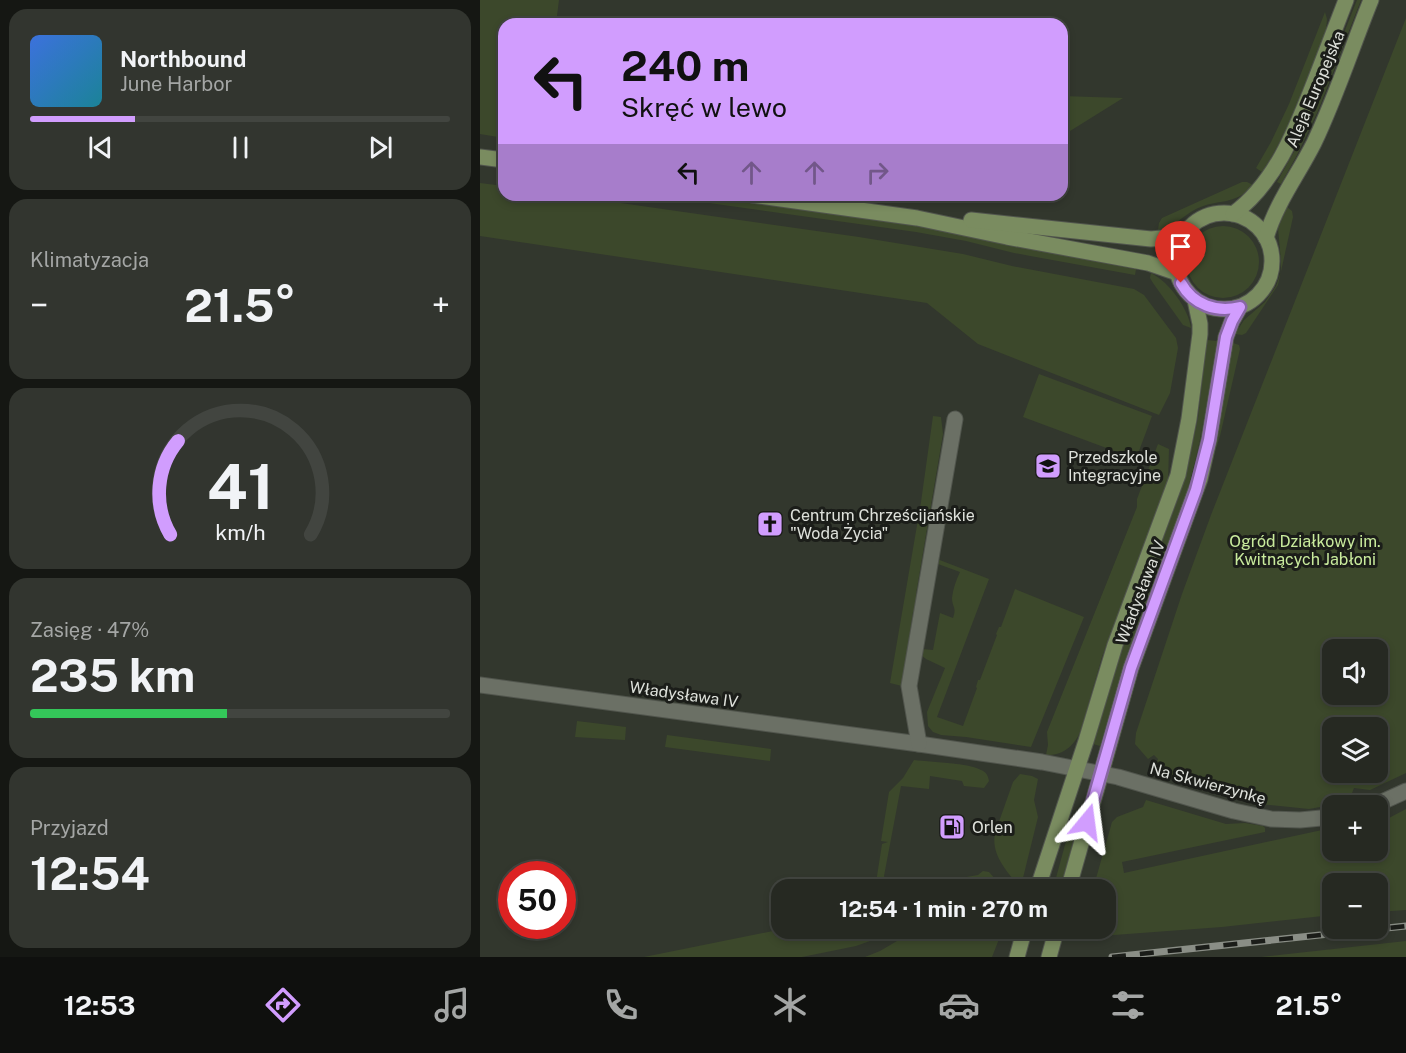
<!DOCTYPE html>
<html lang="pl">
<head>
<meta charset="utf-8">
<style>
  body { margin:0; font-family:"Public Sans",sans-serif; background:#32352f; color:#f1f3f6; height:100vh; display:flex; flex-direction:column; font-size:22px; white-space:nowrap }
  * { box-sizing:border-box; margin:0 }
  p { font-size:20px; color:#a4a6a5 }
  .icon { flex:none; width:33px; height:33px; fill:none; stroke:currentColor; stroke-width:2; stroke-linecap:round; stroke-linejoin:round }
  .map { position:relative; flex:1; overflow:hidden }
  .details { display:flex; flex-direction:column; gap:9px; padding:9px; background:#151713; width:480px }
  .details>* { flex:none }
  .top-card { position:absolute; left:18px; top:18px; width:570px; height:183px; border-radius:18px; box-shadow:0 3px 9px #0003,0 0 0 2px #424540; background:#d19dfe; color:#111; overflow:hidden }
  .buttons { position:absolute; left:842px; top:639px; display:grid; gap:12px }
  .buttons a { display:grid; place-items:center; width:66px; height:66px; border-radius:12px; background:#262922; box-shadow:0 3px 9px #0003,0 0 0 2px #424540; font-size:30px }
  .speed { position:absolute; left:18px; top:861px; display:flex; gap:12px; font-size:30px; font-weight:700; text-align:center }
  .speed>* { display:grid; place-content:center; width:78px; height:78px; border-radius:50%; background:#262922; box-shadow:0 3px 9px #0003,0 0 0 2px #424540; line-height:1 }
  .speed .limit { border:9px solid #d22; background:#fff; color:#111 }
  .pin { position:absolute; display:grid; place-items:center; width:51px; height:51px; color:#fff; margin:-62px -26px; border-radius:50% 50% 50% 0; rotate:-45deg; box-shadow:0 0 6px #0007 }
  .pin .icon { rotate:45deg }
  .me { position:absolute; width:66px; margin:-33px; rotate:16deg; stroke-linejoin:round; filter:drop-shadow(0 0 4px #0008) }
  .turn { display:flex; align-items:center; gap:21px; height:126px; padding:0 24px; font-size:27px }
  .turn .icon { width:78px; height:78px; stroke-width:2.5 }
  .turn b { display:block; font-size:42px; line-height:51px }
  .lanes { display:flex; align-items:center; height:57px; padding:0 24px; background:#0003; justify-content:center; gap:30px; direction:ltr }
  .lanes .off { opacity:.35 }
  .big { font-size:45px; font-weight:700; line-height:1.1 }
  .details .card { flex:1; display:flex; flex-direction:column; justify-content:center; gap:9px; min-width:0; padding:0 21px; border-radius:18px; background:#32352f }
  .details .dial { align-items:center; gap:0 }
  .dial svg { height:156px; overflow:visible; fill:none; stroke:#424540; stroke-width:7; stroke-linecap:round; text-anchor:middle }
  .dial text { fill:#f1f3f6; stroke:none }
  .song { display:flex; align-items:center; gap:18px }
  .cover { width:72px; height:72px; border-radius:9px; background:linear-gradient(135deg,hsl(220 70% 55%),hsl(190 70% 35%)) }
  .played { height:6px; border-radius:3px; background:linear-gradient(90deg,#d19dfe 25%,#424540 25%) }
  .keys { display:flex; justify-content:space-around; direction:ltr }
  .heat { display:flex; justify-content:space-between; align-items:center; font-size:33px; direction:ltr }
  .charge { height:9px; border-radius:4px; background:linear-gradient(90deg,#34c759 47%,#424540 0) }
  .trip { position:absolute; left:291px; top:879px; width:345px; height:60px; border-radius:18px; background:#262922; box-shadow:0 3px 9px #0003,0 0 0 2px #424540; font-weight:700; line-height:60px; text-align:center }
  .dock { display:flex; height:96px; justify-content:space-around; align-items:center; background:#0f100e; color:#a4a6a5 }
  .dock .icon { width:42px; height:42px }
  .dock .active { color:#d19dfe }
  .dock b { font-size:27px; color:#f1f3f6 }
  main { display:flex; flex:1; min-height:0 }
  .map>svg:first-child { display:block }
</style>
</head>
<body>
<main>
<section class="details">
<div class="card">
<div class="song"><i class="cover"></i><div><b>Northbound</b><p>June Harbor</p></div></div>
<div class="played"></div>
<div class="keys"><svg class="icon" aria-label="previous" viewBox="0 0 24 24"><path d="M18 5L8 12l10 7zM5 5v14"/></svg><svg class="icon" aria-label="pause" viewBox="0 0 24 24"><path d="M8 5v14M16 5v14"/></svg><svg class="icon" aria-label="next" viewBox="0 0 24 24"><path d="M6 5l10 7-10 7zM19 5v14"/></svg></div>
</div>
<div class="card"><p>Klimatyzacja</p>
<div class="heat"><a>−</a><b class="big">21.5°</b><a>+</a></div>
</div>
<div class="card dial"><svg viewBox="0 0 100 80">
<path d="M14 69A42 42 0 1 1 86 69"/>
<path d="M14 69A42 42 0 0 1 18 21" stroke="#d19dfe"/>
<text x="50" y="56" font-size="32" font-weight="700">41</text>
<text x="50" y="72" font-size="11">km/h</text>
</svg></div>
<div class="card"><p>Zasięg · 47%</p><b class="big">235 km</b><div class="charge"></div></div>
<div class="card"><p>Przyjazd</p><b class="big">12:54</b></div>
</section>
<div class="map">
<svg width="926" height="957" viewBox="0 0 926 957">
  <rect width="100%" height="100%" fill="#32372d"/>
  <!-- green -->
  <g fill="#3c482b" fill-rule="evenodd">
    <path d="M 0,0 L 79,0 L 76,24 L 24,24 L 24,138 L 0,134 Z"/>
    <path d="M 877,0 L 881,0 L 838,111 L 817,155 L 801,184 L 797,182 L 825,132 Z"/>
    <path d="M 845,12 L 847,19 L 846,30 C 828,78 811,129 782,172 L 776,168 L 791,142 L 809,104 Z"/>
    <path d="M 926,18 L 926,773 L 890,790 L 874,788 L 872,793 L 863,795 L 857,804 L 829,809 L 779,804 L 734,792 L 674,773 L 678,759 L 674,755 L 668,759 L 655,744 L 656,733 L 702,594 L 731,515 ZM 852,650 L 897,650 L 897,694 L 852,694 ZM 852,728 L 897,728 L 897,772 L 852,772 Z"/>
    <path d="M 582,96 L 643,98 L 582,136 Z"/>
    <path d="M 762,182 L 767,182 L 773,185 C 754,207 738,198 716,209 C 701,217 695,227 678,230 L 679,223 L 682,218 Z"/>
    <path d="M 0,183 L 24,186 L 24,195 L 85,195 L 379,237 L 483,254 L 532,266 L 654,289 L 664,295 L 696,338 L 698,348 L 690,393 L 679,415 L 498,344 L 447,303 L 0,236 Z"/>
    <path d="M 172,195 L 220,195 L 436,226 L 487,234 L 535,246 L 656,269 L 655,275 L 534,253 L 486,241 L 436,232 Z"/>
    <path d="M 807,207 L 812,211 L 813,217 L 798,285 L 766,333 L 762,335 L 755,334 L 764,320 L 785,302 L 796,286 L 801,272 L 801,261 L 798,228 Z"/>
    <circle cx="743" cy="262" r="36"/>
    <path d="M 671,273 C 689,282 708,308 711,328 L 703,325 L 673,283 L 670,278 Z"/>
    <path d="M 727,340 L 737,341 C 727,395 722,445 705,498 L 648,651 L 620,746 L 613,744 L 636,664 L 699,496 L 707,470 L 718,418 Z"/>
    <path d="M 753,343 L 759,345 L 760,349 L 740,436 L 736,449 Z"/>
    <path d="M 559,374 L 672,416 L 656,459 L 543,417 Z"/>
    <path d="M 453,416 L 461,417 L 463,434 L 436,594 L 440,597 L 438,610 L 433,612 L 422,686 L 410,683 L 441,502 Z"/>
    <path d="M 678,444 L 689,449 L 688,482 L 622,657 L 601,730 C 595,745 583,756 566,755 L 568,745 L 567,732 L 657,507 L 657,499 Z"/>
    <path d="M 457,559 L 509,579 L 457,717 L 483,726 L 497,688 L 496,687 L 498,680 L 500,680 L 517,635 L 516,634 L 519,627 L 521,627 L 535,589 L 604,617 L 551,747 L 486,737 L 461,735 L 453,732 L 448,726 L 447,712 L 465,668 L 446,659 L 441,655 L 442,649 L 453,650 L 460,613 L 473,618 C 477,607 472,607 472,598 C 473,589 476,580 480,572 L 458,564 Z"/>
    <path d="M 97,721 L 146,727 L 145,740 L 95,737 Z"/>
    <path d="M 187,735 L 291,749 L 290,761 L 185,747 Z"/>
    <path d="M 434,760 C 449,762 490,763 501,770 C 506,772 508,775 509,781 L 504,788 L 484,786 L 482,781 L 450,776 L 449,789 L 421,786 L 404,876 L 408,889 L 395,889 L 402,844 L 408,842 L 401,841 L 409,792 L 423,778 Z"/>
    <path d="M 540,774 L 552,776 L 558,779 L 554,800 L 558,817 L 541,886 L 538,885 C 525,869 511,854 515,833 L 533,782 Z"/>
    <path d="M 666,800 L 746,824 L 765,823 L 783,826 L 785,828 L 785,832 L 642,862 L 644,873 L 842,830 L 852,831 L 852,850 L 897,850 L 897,822 L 907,819 L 926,809 L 926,910 L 897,912 L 897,884 L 852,884 L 852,915 L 742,927 L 607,937 L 609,929 L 626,928 L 626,890 L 613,889 L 632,822 L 637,817 L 663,807 Z"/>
    <path d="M 592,819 L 599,821 L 580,889 L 573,889 Z"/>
    <path d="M 503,871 L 509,872 L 524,889 L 421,889 L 433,886 L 498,875 Z"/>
    <path d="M 455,928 L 523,929 L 512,957 L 385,957 L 400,951 L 434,931 Z"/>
    <path d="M 303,929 L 406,929 L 390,941 L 376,946 L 322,957 L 164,957 Z"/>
    <path d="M 926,941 L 926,957 L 781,957 Z"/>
  </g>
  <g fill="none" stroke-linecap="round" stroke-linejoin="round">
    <defs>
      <g id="street">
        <path d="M 0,685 L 439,744 L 562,762 L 638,777 L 754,811 L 791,819 L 820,820 L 852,817"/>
        <path d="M 439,744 L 429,686 L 475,419"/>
        <path d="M 893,806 L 926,791"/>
      </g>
      <g id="secondary">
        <path d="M 0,157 L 24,160"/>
        <path d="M 272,195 L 437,218 L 527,237 L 668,263 L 697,273"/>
        <circle cx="744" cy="261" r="48"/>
        <path d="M 753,214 C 797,182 817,126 836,78 C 846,52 856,26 866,0"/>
        <path d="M 491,220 L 671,239 L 702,236"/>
        <path d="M 786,238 C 796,203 818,175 834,143 C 856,97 872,47 891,0"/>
        <path d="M 557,890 L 606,741 L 635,645 L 698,475 L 709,419 L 720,334 L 720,324 L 715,300"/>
        <path d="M 588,890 L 651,668 L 720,479 L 729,440 L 746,337 L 752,321 L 760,307"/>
        <path d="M 537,957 L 545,928"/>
        <path d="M 569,957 L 577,928"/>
      </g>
    </defs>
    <!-- street casing -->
    <use href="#street" stroke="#51554d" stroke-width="17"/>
    <!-- secondary casing -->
    <use href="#secondary" stroke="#51554d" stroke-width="17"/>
    <!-- street -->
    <use href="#street" stroke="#6b7065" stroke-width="15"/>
    <!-- secondary -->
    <use href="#secondary" stroke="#7a8c60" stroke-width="15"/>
    <defs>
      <path id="rail" d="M 632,957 L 926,926"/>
    </defs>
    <!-- rail casing -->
    <use href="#rail" stroke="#8a8e86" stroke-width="7"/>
    <!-- rail -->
    <use href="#rail" stroke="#1b1d19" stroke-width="4.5" stroke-dasharray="14" stroke-linecap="butt"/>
  </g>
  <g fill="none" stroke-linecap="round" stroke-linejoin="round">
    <defs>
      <path id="route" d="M 607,822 L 651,668 L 716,490 L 729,440 L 746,337 L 752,321 L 760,307 C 737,313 713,305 701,283"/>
    </defs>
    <!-- route casing -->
    <use href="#route" stroke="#8866a5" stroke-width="15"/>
    <!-- route -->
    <use href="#route" stroke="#d19dfe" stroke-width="10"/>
  </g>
  <!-- icons -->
  <defs>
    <symbol id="school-square" viewBox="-11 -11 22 22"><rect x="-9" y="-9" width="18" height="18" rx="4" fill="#d19dfe" stroke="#1b1d19"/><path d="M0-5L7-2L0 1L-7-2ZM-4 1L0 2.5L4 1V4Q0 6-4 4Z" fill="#111"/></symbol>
    <symbol id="church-square" viewBox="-11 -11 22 22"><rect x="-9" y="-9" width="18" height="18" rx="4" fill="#d19dfe" stroke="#1b1d19"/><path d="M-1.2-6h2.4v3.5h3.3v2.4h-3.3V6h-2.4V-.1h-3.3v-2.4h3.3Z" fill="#111"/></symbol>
    <symbol id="fuel-square" viewBox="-11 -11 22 22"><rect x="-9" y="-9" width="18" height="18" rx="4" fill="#d19dfe" stroke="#1b1d19"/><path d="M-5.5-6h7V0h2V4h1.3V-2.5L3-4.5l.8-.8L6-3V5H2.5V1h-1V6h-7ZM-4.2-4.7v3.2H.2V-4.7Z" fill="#111"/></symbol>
  </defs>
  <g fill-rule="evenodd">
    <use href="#school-square" x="553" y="451" width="30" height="30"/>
    <use href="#church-square" x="275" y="509" width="30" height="30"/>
    <use href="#fuel-square" x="457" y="812" width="30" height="30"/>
  </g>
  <g text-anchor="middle" stroke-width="6" stroke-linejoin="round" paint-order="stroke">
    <!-- street labels -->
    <g font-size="16" fill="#dee1db" stroke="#1b1d19">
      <text transform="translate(835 89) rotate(-67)" y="6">Aleja Europejska</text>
      <text transform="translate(660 592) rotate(-69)" y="6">Władysława IV</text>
      <text transform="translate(204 694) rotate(8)" y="6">Władysława IV</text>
      <text transform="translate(728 783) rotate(15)" y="6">Na Skwierzynkę</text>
    </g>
    <!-- poi labels -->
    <g font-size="16" fill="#dee1db" stroke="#1b1d19" text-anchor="start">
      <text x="588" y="463">Przedszkole<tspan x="588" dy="18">Integracyjne</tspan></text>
      <text x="310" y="521">Centrum Chrześcijańskie<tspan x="310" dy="18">"Woda Życia"</tspan></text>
      <text x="492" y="833">Orlen</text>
    </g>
    <!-- park labels -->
    <g font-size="16" fill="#c9eb9d" stroke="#1b1d19">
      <text x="825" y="547">Ogród Działkowy im.<tspan x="825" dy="18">Kwitnących Jabłoni</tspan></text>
    </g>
  </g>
</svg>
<div class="buttons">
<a><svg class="icon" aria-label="sound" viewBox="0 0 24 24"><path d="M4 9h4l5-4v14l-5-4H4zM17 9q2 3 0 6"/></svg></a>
<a><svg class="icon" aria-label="layers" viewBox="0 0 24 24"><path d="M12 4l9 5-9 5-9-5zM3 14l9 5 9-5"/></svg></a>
<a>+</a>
<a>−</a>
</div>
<div class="speed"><div class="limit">50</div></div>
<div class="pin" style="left:701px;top:283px;background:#d93025"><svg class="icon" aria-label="arrive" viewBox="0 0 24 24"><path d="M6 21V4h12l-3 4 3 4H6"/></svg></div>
<svg class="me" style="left:607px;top:822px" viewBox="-20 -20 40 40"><path d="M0-17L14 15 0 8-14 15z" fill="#d19dfe" stroke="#fff" stroke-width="4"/></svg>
<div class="trip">12:54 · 1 min · 270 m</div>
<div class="top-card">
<div class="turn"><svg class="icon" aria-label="left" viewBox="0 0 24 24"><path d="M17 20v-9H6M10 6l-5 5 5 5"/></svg><div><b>240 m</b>Skręć w lewo</div></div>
<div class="lanes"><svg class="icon" aria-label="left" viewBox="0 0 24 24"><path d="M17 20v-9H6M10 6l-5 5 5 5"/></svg><svg class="icon off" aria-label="ahead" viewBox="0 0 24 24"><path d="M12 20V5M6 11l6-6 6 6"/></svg><svg class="icon off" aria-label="ahead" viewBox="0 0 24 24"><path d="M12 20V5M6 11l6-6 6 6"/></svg><svg class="icon off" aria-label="right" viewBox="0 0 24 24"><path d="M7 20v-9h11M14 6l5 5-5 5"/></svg></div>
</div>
</div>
</main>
<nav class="dock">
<b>12:53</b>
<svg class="icon active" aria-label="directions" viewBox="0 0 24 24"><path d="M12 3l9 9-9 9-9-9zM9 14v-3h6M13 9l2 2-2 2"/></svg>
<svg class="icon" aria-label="music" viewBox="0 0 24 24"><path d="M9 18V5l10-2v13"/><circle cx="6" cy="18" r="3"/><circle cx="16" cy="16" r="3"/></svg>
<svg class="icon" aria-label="phone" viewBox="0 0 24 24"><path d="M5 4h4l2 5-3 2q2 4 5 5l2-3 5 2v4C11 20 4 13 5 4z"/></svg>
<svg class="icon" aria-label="climate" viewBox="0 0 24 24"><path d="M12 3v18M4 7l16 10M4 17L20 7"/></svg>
<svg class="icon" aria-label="car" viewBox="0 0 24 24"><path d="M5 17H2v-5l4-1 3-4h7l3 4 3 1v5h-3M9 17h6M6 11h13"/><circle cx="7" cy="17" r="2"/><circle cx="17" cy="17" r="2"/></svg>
<svg class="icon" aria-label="filters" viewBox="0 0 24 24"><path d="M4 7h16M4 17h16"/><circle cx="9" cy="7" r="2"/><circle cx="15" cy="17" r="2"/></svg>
<b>21.5°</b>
</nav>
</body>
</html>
